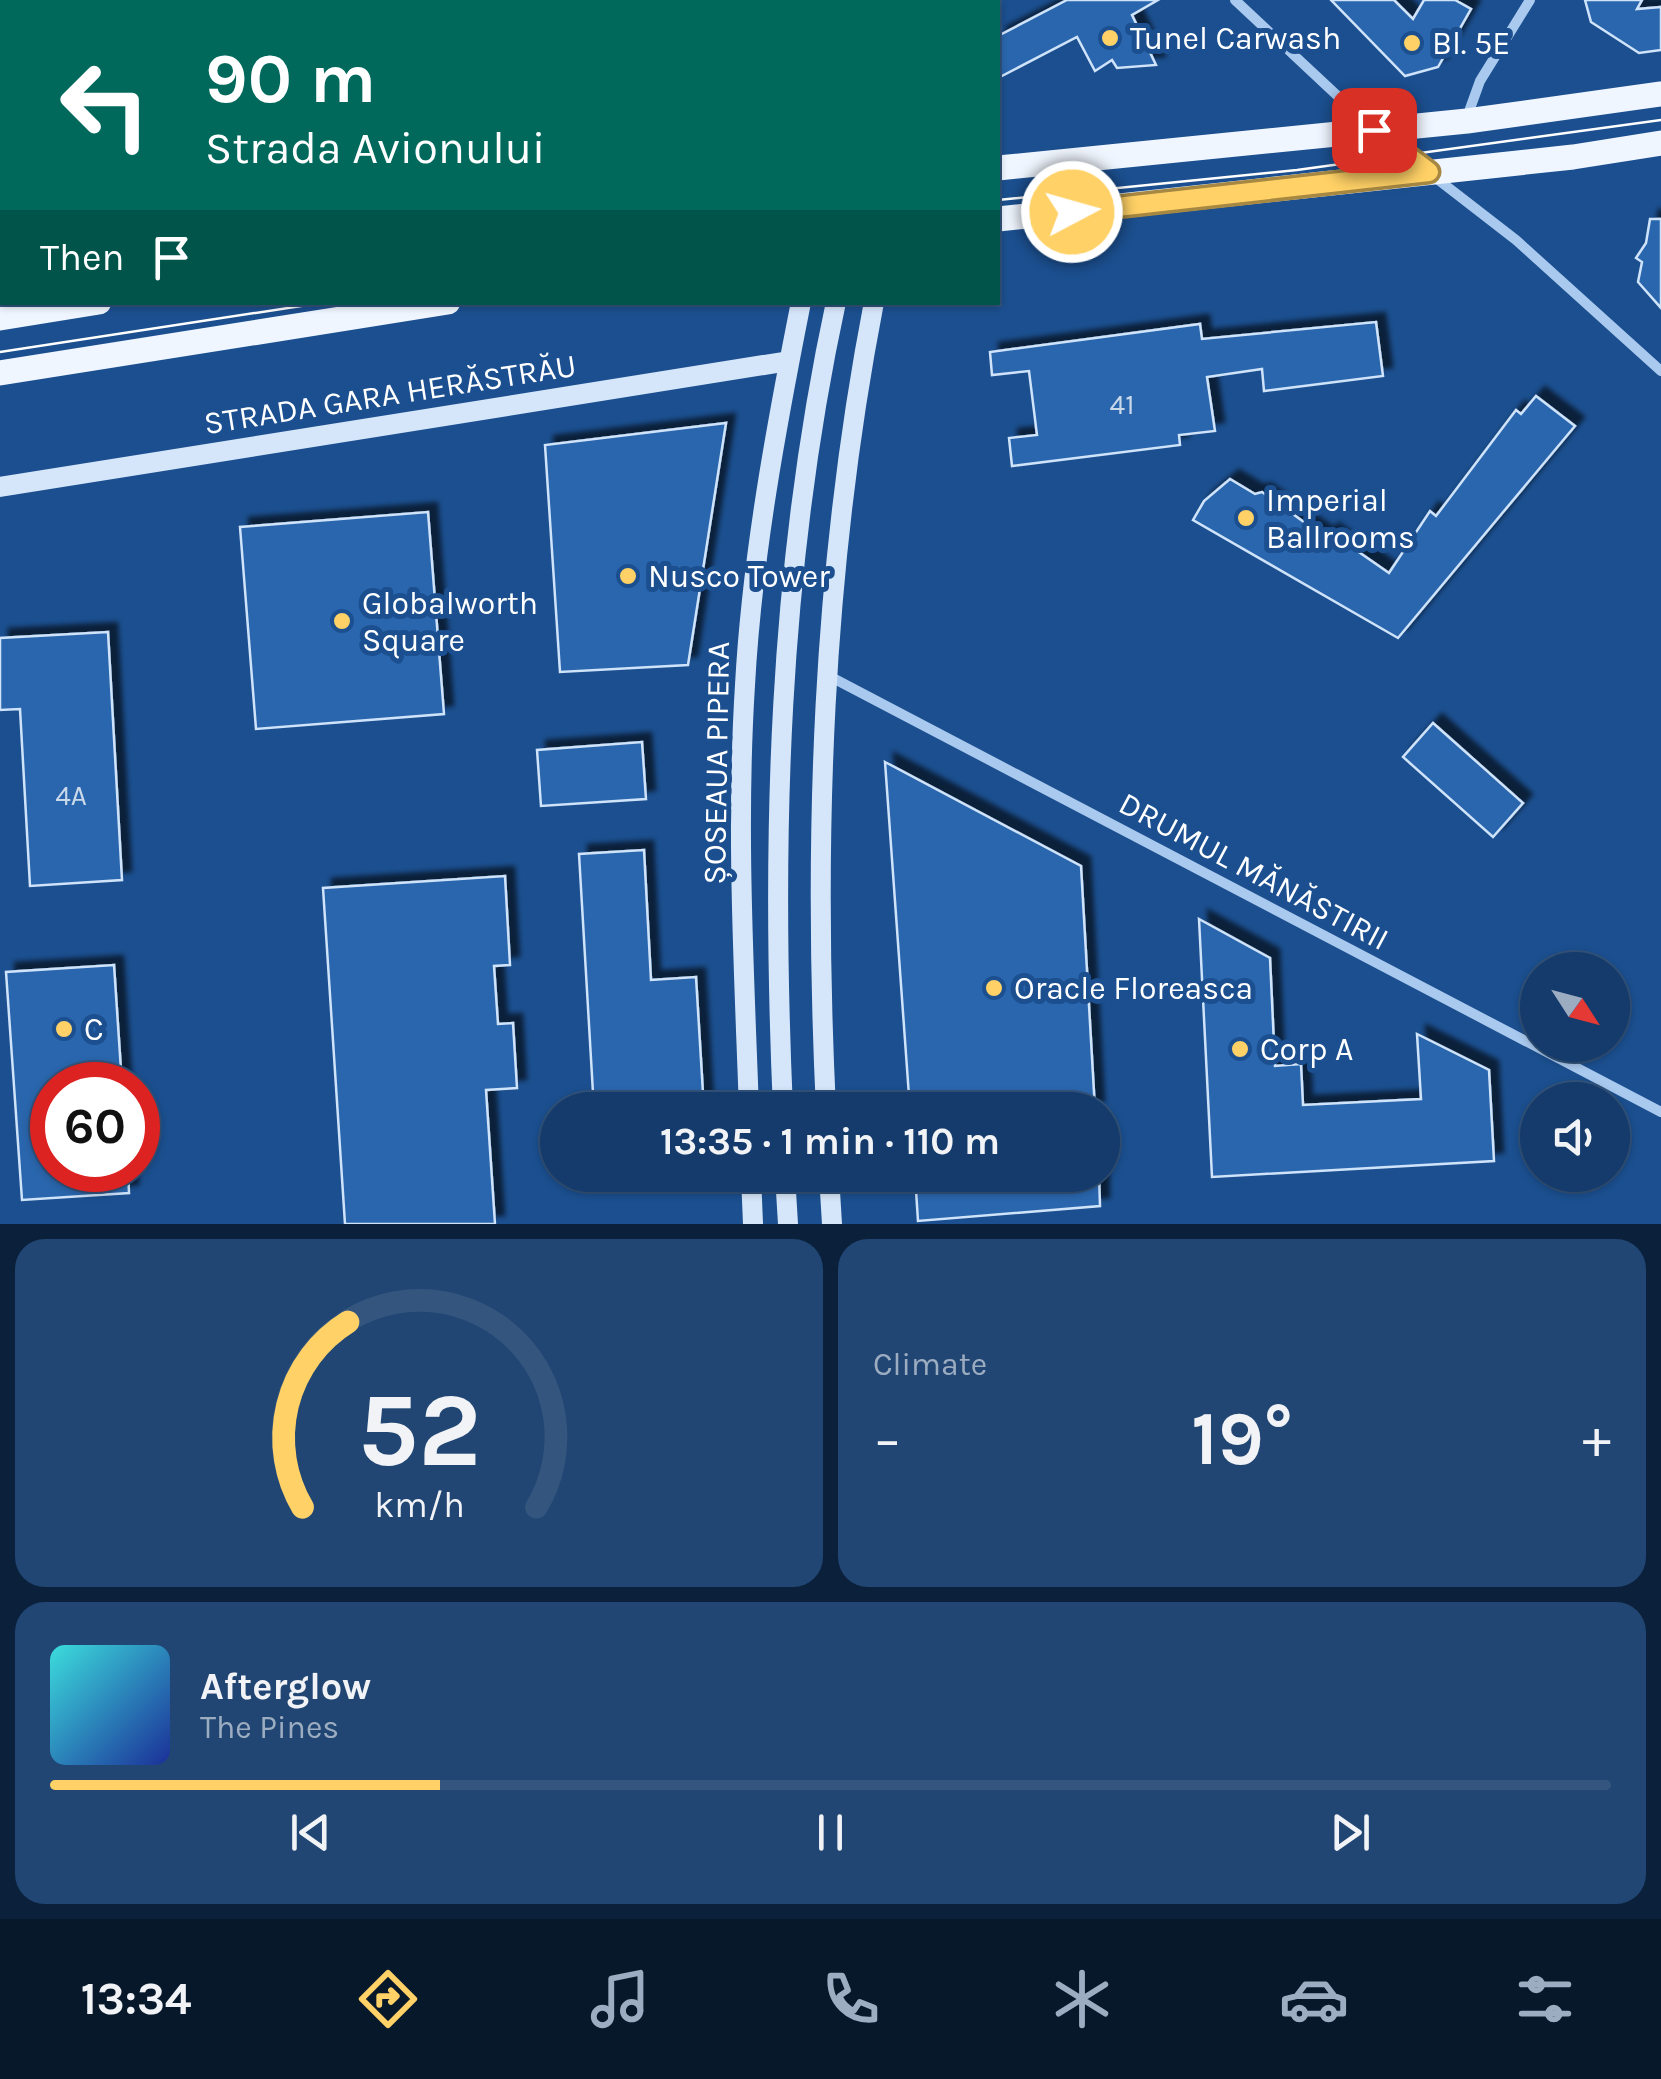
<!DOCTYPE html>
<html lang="en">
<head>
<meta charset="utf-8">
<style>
  body { margin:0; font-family:Karla,sans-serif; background:#214673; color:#f1f3f6; height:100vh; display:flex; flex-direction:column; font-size:38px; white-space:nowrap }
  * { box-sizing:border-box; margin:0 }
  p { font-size:32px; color:#9dadc1 }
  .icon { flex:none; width:55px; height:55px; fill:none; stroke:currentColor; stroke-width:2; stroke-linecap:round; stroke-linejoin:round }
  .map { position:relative; height:1224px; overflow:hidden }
  .sheet { display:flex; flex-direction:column; gap:15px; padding:15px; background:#0b203b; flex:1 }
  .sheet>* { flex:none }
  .banner { position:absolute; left:0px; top:0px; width:1000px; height:305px; box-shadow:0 2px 8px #0004,0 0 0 2px #33557e; background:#00695c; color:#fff; overflow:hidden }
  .needle { width:65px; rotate:126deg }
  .tools { position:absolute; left:1520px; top:952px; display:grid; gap:20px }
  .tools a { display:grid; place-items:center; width:110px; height:110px; border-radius:50%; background:#143b6b; box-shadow:0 2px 8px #0004,0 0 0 2px #33557e; font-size:50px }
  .speed { position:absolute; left:30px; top:1062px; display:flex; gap:20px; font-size:50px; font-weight:700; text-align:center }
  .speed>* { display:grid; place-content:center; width:130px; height:130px; border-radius:50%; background:#143b6b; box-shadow:0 2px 8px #0004,0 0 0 2px #33557e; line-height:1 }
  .speed .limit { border:15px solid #d22; background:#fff; color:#111 }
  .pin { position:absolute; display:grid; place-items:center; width:85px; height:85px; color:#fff; margin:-42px; border-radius:20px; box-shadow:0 5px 15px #0006 }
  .me { position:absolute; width:110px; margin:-55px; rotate:84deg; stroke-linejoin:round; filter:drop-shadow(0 0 8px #0008) }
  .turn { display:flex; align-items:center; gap:35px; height:210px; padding:0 40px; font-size:45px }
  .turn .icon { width:130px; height:130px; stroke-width:2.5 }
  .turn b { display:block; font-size:70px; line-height:85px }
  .then { display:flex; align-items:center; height:95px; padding:0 40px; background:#0003; gap:20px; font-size:38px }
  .big { font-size:75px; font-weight:700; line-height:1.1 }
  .sheet .card { flex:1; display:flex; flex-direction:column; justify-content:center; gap:15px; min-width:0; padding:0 35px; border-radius:30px; background:#214673 }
  .sheet .dial { align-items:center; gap:0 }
  .dial svg { height:260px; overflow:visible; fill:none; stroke:#33557e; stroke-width:7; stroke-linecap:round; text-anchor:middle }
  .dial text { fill:#f1f3f6; stroke:none }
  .song { display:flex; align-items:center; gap:30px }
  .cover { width:120px; height:120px; border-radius:15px; background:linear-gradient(135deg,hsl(180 70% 55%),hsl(230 70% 35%)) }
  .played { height:10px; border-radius:5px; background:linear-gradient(90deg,#ffd166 25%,#33557e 25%) }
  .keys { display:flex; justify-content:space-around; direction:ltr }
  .heat { display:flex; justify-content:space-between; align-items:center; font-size:55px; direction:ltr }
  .sheet .tiles { flex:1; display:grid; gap:15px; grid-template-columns:1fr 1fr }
  .card:last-child { grid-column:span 2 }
  .trip { position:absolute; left:540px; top:1092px; width:580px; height:100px; border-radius:50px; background:#143b6b; box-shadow:0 2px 8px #0004,0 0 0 2px #33557e; font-weight:700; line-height:100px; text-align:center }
  .tab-bar { display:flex; height:160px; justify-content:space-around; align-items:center; background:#08182b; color:#9dadc1 }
  .tab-bar .icon { width:70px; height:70px }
  .tab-bar .selected { color:#ffd166 }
  .tab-bar b { font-size:45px; color:#f1f3f6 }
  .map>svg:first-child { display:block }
</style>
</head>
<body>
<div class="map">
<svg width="1661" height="1224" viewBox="0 0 1661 1224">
  <defs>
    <filter id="shadow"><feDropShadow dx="9" dy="-9" stdDeviation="2.5" flood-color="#0009"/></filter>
  </defs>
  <rect width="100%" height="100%" fill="#1b4f8f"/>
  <!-- building -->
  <g fill="#2a66ad" stroke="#cfe3fa" stroke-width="2.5" filter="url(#shadow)">
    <path d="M 1067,0 L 1158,0 L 1132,15 L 1156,65 L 1117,68 L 1112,60 L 1095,71 L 1077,37 L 998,78 L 998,36 Z"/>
    <path d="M 1331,0 L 1394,0 L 1413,19 L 1424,0 L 1455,0 L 1471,9 L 1438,67 L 1405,76 Z"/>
    <path d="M 1585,0 L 1642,0 L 1637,9 L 1661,7 L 1661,50 L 1639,53 L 1591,22 Z"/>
    <path d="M 1650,219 L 1661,219 L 1661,308 L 1638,282 L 1642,262 L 1636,258 L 1646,243 Z"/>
    <path d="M 1376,322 L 1383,376 L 1264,391 L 1262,369 L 1207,377 L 1215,431 L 1179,435 L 1180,445 L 1012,466 L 1009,438 L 1037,435 L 1029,371 L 992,375 L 990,352 L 1200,324 L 1202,339 Z"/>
    <path d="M 1536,396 L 1575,426 L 1398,638 L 1193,520 L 1204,501 L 1230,479 L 1255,494 L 1262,492 L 1325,537 L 1330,532 L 1389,573 L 1430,511 L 1436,516 L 1516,410 L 1521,414 Z"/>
    <path d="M 726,423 L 688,665 L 560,672 L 545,445 Z"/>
    <path d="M 428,512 L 444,714 L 256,729 L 240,527 Z"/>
    <path d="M 108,632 L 122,880 L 30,886 L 20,709 L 0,710 L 0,638 Z"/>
    <path d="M 1433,723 L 1523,803 L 1493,837 L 1403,757 Z"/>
    <path d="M 642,742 L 646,799 L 541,806 L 537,750 Z"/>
    <path d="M 885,762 L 1081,866 L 1095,1110 L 910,1110 Z"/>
    <path d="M 644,850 L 651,980 L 696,977 L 704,1110 L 594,1110 L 579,854 Z"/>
    <path d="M 505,876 L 510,965 L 494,966 L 498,1024 L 513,1023 L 517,1088 L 486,1090 L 495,1224 L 345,1224 L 323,888 Z"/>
    <path d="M 1199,919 L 1270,958 L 1275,1066 L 1301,1064 L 1303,1105 L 1421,1099 L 1417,1034 L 1489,1070 L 1494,1161 L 1212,1177 Z"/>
    <path d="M 114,965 L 122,1085 L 52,1085 L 52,1170 L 128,1170 L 129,1193 L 22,1200 L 6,972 Z"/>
    <path d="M 915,1175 L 1099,1175 L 1100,1206 L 918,1221 Z"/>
  </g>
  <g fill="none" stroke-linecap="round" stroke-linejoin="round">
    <!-- street -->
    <g stroke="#a9c9ee" stroke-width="10">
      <path d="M 1235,0 L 1374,130 L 1516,240 L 1661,371"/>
      <path d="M 1467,117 L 1480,81 L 1530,0"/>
      <path d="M 829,676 L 1661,1112"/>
    </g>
    <!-- secondary -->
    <g stroke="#d6e6fa" stroke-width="20">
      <path d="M 868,2 L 869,0"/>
      <path d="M 902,2 L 903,0"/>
      <path d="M 940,2 L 941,0"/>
      <path d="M 0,487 L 789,361"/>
      <path d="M 749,1110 C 744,969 736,827 745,685 C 752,557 776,428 801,302"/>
      <path d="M 783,1110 C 771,838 778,570 836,302"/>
      <path d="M 826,1110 C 813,838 822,570 874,302"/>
      <path d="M 751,1175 L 753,1224"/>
      <path d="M 785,1175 L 788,1224"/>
      <path d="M 829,1175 L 832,1224"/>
    </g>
    <!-- primary -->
    <g stroke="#f0f6ff" stroke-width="25">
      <path d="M 998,168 L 1467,121 L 1661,94"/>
      <path d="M 998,219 L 1573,157 L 1661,143"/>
      <path d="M 0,318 L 99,302"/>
      <path d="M 0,373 L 448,302"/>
    </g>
    <!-- tram -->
    <g stroke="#fff" stroke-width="2.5">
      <path d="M 998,200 L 1297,170 L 1661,120"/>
      <path d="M 0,352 L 327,302"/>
    </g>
  </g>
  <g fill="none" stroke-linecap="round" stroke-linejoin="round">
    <defs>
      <path id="route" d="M 1072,212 L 1429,172 L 1374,130"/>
    </defs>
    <!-- route casing -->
    <use href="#route" stroke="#a68842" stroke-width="25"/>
    <!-- route -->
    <use href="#route" stroke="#ffd166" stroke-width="18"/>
  </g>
  <!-- markers -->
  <g fill="#ffd166" stroke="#1b4f8f" stroke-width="4">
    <circle cx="1110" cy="38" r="10"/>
    <circle cx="1412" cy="43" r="10"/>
    <circle cx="1246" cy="518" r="10"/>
    <circle cx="628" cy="576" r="10"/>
    <circle cx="342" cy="621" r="10"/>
    <circle cx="994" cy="988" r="10"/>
    <circle cx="64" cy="1029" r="10"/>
    <circle cx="1240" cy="1049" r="10"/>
  </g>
  <g text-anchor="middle" stroke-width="10" stroke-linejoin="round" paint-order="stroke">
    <!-- number labels -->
    <g font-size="28" fill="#cad9ea">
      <text x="1122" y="414">41</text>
      <text x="71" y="805">4A</text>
    </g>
    <!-- poi labels -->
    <g font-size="32" fill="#fff" stroke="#1b4f8f" text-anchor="start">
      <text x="1130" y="49">Tunel Carwash</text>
      <text x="1432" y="54">Bl. 5E</text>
      <text x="1266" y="511">Imperial<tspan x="1266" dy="37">Ballrooms</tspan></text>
      <text x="648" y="587">Nusco Tower</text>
      <text x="362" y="614">Globalworth<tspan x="362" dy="37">Square</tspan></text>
      <text x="1014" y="999">Oracle Floreasca</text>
      <text x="84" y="1040">C</text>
      <text x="1260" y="1060">Corp A</text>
    </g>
    <!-- street labels -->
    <g font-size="32" fill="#fff" stroke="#1b4f8f">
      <text transform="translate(390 394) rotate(-9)" y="11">STRADA GARA HERĂSTRĂU</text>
      <text transform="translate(716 763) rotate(-89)" y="11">ȘOSEAUA PIPERA</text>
      <text transform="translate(1254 871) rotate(28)" y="11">DRUMUL MĂNĂSTIRII</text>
    </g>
  </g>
</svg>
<div class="tools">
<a><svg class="needle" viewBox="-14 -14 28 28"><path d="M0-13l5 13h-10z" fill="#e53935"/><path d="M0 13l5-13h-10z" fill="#9dadc1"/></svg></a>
<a><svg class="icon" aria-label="sound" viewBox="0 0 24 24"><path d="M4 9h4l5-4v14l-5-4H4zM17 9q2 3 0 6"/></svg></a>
</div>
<div class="speed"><div class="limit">60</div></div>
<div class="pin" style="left:1374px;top:130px;background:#d93025"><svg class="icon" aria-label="arrive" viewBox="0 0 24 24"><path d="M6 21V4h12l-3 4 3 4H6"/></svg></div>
<svg class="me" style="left:1072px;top:212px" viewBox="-20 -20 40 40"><circle r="17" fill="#ffd166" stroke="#fff" stroke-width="3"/><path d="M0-11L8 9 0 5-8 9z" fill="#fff"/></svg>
<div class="trip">13:35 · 1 min · 110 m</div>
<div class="banner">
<div class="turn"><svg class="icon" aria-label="left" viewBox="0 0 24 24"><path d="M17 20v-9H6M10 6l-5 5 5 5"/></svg><div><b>90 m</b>Strada Avionului</div></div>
<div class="then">Then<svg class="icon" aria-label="arrive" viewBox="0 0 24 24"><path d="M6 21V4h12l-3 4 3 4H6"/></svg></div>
</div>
</div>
<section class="sheet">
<div class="tiles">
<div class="card dial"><svg viewBox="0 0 100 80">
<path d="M14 69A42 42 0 1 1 86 69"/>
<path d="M14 69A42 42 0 0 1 28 12" stroke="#ffd166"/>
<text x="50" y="56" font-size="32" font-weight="700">52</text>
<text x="50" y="72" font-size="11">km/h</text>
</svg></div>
<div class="card"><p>Climate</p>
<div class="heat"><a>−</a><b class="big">19°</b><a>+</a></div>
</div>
<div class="card">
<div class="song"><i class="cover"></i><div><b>Afterglow</b><p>The Pines</p></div></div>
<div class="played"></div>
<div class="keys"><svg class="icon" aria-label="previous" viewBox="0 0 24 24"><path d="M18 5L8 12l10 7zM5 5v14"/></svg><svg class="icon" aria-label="pause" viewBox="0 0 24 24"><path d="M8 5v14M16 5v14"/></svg><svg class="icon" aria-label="next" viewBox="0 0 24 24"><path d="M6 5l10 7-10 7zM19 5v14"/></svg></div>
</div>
</div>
</section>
<nav class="tab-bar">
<b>13:34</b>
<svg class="icon selected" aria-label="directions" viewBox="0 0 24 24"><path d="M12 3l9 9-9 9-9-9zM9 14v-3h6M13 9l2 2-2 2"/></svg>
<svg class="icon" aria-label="music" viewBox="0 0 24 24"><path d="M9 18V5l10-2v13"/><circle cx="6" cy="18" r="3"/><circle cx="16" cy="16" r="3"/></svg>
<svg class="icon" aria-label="phone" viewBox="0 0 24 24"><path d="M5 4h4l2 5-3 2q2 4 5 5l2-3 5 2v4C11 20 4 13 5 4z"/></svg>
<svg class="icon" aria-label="climate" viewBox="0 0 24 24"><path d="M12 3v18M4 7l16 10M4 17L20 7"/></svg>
<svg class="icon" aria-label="car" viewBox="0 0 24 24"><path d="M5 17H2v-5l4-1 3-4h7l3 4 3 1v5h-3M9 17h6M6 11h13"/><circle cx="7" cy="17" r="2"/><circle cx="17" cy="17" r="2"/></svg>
<svg class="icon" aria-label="filters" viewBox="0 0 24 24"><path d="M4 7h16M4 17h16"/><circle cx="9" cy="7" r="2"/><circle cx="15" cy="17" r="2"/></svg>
</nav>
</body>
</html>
